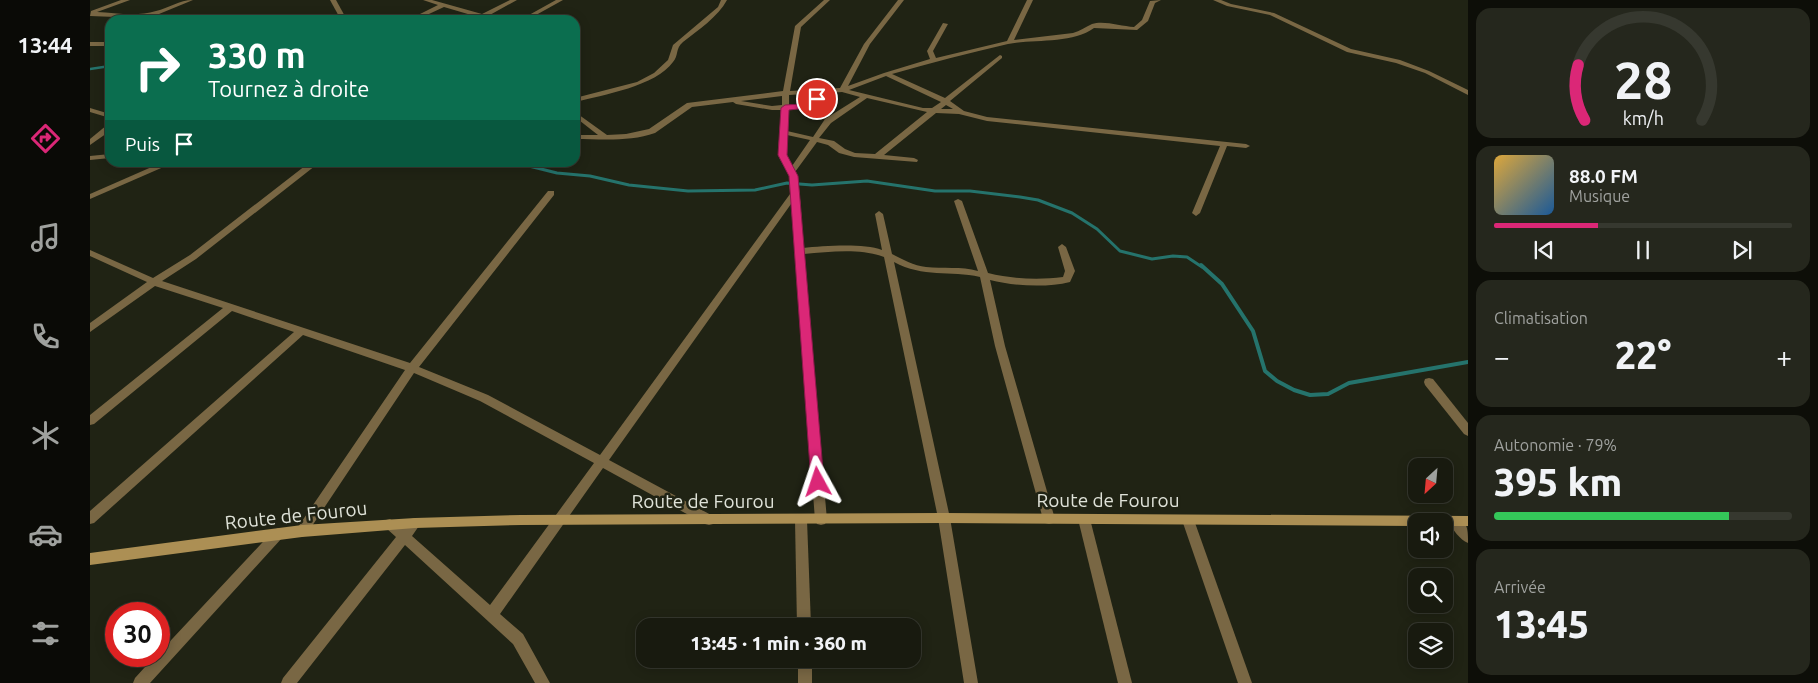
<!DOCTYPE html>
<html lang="fr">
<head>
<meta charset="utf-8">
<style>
  body { margin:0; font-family:Ubuntu,sans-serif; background:#25271d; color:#f1f3f6; height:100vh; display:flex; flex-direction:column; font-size:19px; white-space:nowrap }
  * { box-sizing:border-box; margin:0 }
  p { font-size:16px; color:#9fa19e }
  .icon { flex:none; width:28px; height:28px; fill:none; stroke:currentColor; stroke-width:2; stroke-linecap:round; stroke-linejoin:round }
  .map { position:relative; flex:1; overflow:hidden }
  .drawer { display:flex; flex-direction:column; gap:8px; padding:8px; background:#0d0e08; width:350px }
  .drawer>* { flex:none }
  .guide { position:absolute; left:15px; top:15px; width:475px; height:152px; border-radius:15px; box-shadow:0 2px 12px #0003,0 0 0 1px #36382f; background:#0b6e4f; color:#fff; overflow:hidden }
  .needle { width:32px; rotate:206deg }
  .tools { position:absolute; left:1318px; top:458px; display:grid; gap:10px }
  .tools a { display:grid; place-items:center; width:45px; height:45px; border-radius:10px; background:#181a0f; box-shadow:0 2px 12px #0003,0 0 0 1px #36382f; font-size:25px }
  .speed { position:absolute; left:15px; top:602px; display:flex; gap:10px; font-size:25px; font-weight:700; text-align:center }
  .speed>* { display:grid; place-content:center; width:65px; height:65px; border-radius:50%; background:#181a0f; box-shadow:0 2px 12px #0003,0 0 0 1px #36382f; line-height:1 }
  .speed .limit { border:8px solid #d22; background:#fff; color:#111 }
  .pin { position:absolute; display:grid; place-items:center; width:42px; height:42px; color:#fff; margin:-21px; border:2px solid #fff; border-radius:50%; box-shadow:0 1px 5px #0007 }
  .me { position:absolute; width:55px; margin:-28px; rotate:355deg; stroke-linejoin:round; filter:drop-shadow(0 0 4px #0008) }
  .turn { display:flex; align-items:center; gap:18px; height:105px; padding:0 20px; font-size:22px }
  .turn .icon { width:65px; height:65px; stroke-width:2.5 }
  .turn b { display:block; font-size:35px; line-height:42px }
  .then { display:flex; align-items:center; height:48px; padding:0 20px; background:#0003; gap:10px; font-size:19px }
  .big { font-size:38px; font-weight:800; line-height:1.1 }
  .drawer .card { flex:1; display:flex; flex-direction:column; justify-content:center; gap:8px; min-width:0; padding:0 18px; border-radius:15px; background:#25271d }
  .drawer .dial { align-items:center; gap:0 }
  .dial svg { height:130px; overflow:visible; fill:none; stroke:#36382f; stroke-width:7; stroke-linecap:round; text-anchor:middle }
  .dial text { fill:#f1f3f6; stroke:none }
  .song { display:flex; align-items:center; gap:15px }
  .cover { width:60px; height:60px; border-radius:8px; background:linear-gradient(135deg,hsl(40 70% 55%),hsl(210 70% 35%)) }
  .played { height:5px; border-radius:2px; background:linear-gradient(90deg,#db2777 35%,#36382f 35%) }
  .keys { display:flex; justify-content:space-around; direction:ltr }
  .heat { display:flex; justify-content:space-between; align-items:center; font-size:28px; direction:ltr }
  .charge { height:8px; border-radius:4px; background:linear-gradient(90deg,#34c759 79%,#36382f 0) }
  .trip { position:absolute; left:546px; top:618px; width:285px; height:50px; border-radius:15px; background:#181a0f; box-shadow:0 2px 12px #0003,0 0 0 1px #36382f; font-weight:800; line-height:50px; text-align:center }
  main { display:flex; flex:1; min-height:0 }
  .tabs { display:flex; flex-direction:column; width:90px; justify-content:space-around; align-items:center; background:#0a0a06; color:#9fa19e }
  .tabs .icon { width:35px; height:35px }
  .tabs .current { color:#db2777 }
  .tabs b { font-size:22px; color:#f1f3f6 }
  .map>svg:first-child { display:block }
</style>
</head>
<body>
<main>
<nav class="tabs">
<b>13:44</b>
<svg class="icon current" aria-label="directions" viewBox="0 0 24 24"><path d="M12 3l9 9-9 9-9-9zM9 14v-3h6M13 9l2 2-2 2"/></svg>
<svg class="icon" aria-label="music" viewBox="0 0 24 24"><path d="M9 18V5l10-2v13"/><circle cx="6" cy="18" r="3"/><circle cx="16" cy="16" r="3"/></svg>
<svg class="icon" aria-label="phone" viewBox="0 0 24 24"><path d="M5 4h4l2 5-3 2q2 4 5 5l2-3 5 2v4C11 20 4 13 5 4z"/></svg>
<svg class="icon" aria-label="climate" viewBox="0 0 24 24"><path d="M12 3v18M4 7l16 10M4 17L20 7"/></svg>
<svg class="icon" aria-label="car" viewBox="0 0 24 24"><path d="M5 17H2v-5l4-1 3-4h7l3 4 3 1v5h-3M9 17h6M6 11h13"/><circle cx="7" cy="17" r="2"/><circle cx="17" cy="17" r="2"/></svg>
<svg class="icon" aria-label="filters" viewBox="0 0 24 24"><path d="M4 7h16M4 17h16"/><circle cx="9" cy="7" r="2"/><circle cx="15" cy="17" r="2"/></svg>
</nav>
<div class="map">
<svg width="1378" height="683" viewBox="0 0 1378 683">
  <rect width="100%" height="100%" fill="#202314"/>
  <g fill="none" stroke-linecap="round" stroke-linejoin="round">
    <!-- stream-far2 -->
    <path stroke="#25736c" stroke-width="2.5" d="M 0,69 L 20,66"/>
    <!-- stream-far1 -->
    <path stroke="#25736c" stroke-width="3" d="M 362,162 L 431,164 L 467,173 L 500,176 L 539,185 L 598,191 L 665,190 L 697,183 L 722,185 L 777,181 L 845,191 L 880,191 L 930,197 L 948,200 L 982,213 L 1007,229 L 1030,251 L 1062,259 L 1083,256 L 1097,257 L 1112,267"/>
    <!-- stream -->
    <path stroke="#25736c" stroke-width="4" d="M 1111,265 L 1132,284 L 1163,331 L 1175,371 L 1187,381 L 1204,390 L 1220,395 L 1238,394 L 1259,383 L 1378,362"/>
    <!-- street -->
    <g fill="#796744" fill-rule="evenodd">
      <path d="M 31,0 L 40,0 L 7,12 C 26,13 47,17 66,11 C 79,8 89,0 103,0 L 69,14 L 51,18 L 0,16 L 1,11 Z"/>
      <path d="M 240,0 L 246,0 L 257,20 L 251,20 Z"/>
      <path d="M 333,0 L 342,0 L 392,14 L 420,0 L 427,0 L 398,16 L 410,20 L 391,19 L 388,17 L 354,7 L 326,20 L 318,20 L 348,5 Z"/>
      <path d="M 466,0 L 473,0 L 437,20 L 430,20 Z"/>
      <path d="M 631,0 L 637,0 C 628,17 608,30 593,42 C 585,49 589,55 583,62 C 566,86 513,95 485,102 L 485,98 L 547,82 L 564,73 L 578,60 L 583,45 L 628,7 Z"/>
      <path d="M 734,0 L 740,0 L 711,27 L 700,91 L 750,88 L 774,44 L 808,0 L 814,0 L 780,44 L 758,86 L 794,73 L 840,59 L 837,51 L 853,23 L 858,24 L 843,51 L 846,58 L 917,41 L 937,0 L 943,0 L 924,40 L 983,33 C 990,31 995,27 1002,24 C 1013,20 1031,26 1044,27 L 1052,20 L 1060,1 L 1071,0 L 1065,3 L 1058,21 L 1047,30 L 1004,28 C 982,44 944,39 918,44 C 879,53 840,63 802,74 L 855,98 L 910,55 L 912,56 L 912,58 L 860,101 L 874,111 L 897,117 L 1156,144 L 1160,146 L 1156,148 L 1137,146 L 1110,213 L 1106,216 L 1102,213 L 1130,146 L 897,121 L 869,114 L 846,113 L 794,155 L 824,158 L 828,160 L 827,162 L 764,157 L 749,153 L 738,145 L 727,142 L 705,172 C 711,183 712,232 713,248 C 734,246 773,243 792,250 L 785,214 L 789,211 L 793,214 L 802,254 C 812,259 824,266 836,267 C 853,269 871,266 888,271 L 864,201 L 868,199 L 872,201 L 898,273 C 922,279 949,280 973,277 L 975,271 L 968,247 L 972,244 L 976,247 L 985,271 L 980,282 C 956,288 924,286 900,280 L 915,346 L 965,519 L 963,523 L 959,524 L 955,523 L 953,519 L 905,346 L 890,277 C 860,270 833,278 804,262 L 860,518 L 888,683 L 874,683 L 848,518 L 794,257 C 770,248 739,252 714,254 L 737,520 L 735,524 L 731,525 L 727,524 L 725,520 L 701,204 L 519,460 L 623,516 L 625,520 L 623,524 L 619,525 L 615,524 L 513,468 L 410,614 L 433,634 L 460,683 L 445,683 L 423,644 L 315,545 L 207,683 L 191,683 L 193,678 L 306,537 L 296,528 L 294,524 L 296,520 L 300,519 L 313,528 L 321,519 L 325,518 L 329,519 L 331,523 L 322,536 L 400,605 L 504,463 L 390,401 L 324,373 L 216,535 L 212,537 L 208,535 L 206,531 L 208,527 L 315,370 L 213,335 L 4,523 L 0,524 L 0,511 L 204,332 L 142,311 L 4,424 L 0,425 L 0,415 L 133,308 L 65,286 L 0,332 L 0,323 L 57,282 L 0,256 L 0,250 L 63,278 L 100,255 L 220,162 L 230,162 L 106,259 L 72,281 L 320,363 L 458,191 L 464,191 L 464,195 L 329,367 L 398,395 L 510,455 L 700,194 L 699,176 L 688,155 L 691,110 L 682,110 L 646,104 L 643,102 L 602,107 L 565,133 C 540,142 511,139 485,139 L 485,135 L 508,135 L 485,117 L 485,112 L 517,135 L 536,134 L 559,129 L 597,103 L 693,91 L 705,26 ZM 796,76 L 851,102 L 842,108 L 833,108 L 759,90 ZM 752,92 L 770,97 L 735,119 L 723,137 L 697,131 L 699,109 L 718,108 L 739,93 ZM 729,93 L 713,104 L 699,105 L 699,95 ZM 692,96 L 692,105 L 682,106 L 651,101 ZM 777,98 L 837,112 L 785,154 L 765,153 L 755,149 L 744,141 L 729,138 L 741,123 ZM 856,105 L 863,109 L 851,109 ZM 697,135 L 720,140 L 702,166 L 696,155 Z"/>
      <path d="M 1123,0 L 1131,0 L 1141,4 L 1184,13 L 1261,49 L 1310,60 L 1339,71 L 1378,90 L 1378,95 L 1335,73 L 1306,63 L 1257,52 L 1180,15 L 1137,6 Z"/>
      <rect x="0" y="42" width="20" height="4"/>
      <path d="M 0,108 L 20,114 L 20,118 L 0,112 Z"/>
      <path d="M 17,125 L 20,125 L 20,131 L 0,145 L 0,139 Z"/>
      <path d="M 20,154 L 20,158 L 0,160 L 0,156 Z"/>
      <path d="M 73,162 L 85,162 L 0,199 L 0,194 Z"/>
      <path d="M 1339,378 L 1343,379 L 1378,423 L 1378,436 L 1374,434 L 1335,385 L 1334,382 L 1335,379 Z"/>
      <path d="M 994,514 L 998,515 L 1000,519 L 1042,683 L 1028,683 L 988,519 L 990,515 Z"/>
      <path d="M 711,515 L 715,516 L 717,520 L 721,626 L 707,626 L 705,520 L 707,516 Z"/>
      <path d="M 1098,515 L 1102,516 L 1104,520 L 1162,683 L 1148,683 L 1092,520 L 1094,516 Z"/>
      <path d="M 1365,516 C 1378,520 1378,531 1378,543 C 1370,540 1362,529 1359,521 L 1361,517 Z"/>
      <path d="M 188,528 L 192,530 L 194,534 L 192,538 L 60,683 L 43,683 L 45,678 L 65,656 L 69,656 L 69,653 L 184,530 Z"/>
      <rect x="708" y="659" width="14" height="24"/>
    </g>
    <!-- secondary -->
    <path fill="#ac8f54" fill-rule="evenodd" d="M 854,513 L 1378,516 L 1378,526 L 1354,526 L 1354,521 L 1326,521 L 1326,526 L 854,523 L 431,525 L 325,528 L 212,537 L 0,565 L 0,553 L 212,525 L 325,518 L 431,515 Z"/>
  </g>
  <!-- route -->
  <path fill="#db2777" stroke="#8e194d" d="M 727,96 L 731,99 L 730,101 L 718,108 L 699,110 L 697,155 L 708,176 L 734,482 L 732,486 L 728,488 L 723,486 L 721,482 L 699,176 L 688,155 L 691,108 L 695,105 L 713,104 Z"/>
  <g text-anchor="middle" stroke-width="5" stroke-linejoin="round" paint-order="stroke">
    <!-- near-street labels -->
    <g font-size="19" fill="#dfe2d8" stroke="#202314">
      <text x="1018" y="507">Route de Fourou</text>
      <text x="613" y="508">Route de Fourou</text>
      <text transform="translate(206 515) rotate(-6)" y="7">Route de Fourou</text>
    </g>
  </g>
</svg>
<div class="tools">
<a><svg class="needle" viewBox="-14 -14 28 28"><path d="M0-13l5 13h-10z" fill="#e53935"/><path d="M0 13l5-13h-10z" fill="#9fa19e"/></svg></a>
<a><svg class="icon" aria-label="sound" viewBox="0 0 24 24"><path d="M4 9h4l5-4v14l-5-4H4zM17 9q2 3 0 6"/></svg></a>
<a><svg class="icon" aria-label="search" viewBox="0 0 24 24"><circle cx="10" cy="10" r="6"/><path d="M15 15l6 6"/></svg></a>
<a><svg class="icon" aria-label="layers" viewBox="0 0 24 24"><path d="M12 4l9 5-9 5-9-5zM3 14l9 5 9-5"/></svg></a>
</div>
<div class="speed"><div class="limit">30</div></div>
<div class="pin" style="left:727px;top:99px;background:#d93025"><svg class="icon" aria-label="arrive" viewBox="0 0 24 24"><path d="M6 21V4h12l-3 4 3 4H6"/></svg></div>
<svg class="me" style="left:728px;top:482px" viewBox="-20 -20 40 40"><path d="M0-17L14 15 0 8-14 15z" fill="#db2777" stroke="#fff" stroke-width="4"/></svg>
<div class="trip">13:45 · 1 min · 360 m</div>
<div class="guide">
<div class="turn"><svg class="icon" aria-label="right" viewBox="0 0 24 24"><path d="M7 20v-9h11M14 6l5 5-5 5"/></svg><div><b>330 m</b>Tournez à droite</div></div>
<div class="then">Puis<svg class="icon" aria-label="arrive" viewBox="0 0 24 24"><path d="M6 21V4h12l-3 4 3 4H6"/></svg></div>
</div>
</div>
<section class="drawer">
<div class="card dial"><svg viewBox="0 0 100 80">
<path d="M14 69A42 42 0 1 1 86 69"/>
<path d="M14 69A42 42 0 0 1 10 35" stroke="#db2777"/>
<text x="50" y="56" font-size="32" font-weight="700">28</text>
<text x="50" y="72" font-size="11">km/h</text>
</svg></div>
<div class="card">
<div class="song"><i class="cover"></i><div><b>88.0 FM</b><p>Musique</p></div></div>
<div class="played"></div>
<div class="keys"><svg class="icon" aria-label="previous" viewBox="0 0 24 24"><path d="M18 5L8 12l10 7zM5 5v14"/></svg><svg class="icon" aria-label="pause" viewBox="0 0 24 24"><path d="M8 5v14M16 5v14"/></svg><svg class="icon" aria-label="next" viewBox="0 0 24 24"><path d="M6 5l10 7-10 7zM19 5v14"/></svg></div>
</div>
<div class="card"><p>Climatisation</p>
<div class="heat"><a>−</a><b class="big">22°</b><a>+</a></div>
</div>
<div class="card"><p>Autonomie · 79%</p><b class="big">395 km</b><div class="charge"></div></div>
<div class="card"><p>Arrivée</p><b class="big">13:45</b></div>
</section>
</main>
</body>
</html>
